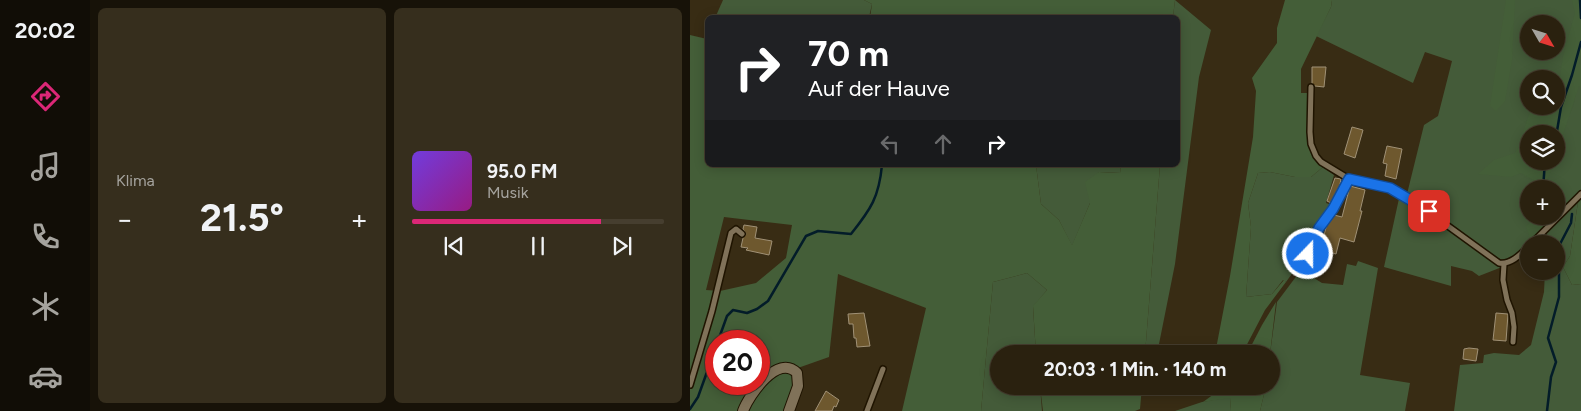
<!DOCTYPE html>
<html lang="de">
<head>
<meta charset="utf-8">
<style>
  body { margin:0; font-family:Figtree,sans-serif; background:#362e1d; color:#f1f3f6; height:100vh; display:flex; flex-direction:column; font-size:19px; white-space:nowrap }
  * { box-sizing:border-box; margin:0 }
  p { font-size:16px; color:#a5a39e }
  .icon { flex:none; width:28px; height:28px; fill:none; stroke:currentColor; stroke-width:2; stroke-linecap:round; stroke-linejoin:round }
  .map { position:relative; flex:1; overflow:hidden }
  .details { display:flex; flex-direction:column; gap:8px; padding:8px; background:#171208; width:600px }
  .details>* { flex:none }
  .banner { position:absolute; left:15px; top:15px; width:475px; height:152px; border-radius:8px; box-shadow:0 2px 12px #0003,0 0 0 1px #463e2f; background:#202124; color:#fff; overflow:hidden }
  .needle { width:32px; rotate:129deg }
  .controls { position:absolute; left:830px; top:15px; display:grid; gap:10px }
  .controls a { display:grid; place-items:center; width:45px; height:45px; border-radius:50%; background:#2a210f; box-shadow:0 2px 12px #0003,0 0 0 1px #463e2f; font-size:25px }
  .speed { position:absolute; left:15px; top:330px; display:flex; gap:10px; font-size:25px; font-weight:700; text-align:center }
  .speed>* { display:grid; place-content:center; width:65px; height:65px; border-radius:50%; background:#2a210f; box-shadow:0 2px 12px #0003,0 0 0 1px #463e2f; line-height:1 }
  .speed .limit { border:8px solid #d22; background:#fff; color:#111 }
  .pin { position:absolute; display:grid; place-items:center; width:42px; height:42px; color:#fff; margin:-21px; border-radius:10px; box-shadow:0 2px 8px #0006 }
  .me { position:absolute; width:55px; margin:-28px; rotate:22deg; stroke-linejoin:round; filter:drop-shadow(0 0 4px #0008) }
  .turn { display:flex; align-items:center; gap:18px; height:105px; padding:0 20px; font-size:22px }
  .turn .icon { width:65px; height:65px; stroke-width:2.5 }
  .turn b { display:block; font-size:35px; line-height:42px }
  .lanes { display:flex; align-items:center; height:48px; padding:0 20px; background:#0003; justify-content:center; gap:25px; direction:ltr }
  .lanes .off { opacity:.35 }
  .big { font-size:38px; font-weight:700; line-height:1.1 }
  .details .widget { flex:1; display:flex; flex-direction:column; justify-content:center; gap:8px; min-width:0; padding:0 18px; border-radius:8px; background:#362e1d }
  .song { display:flex; align-items:center; gap:15px }
  .cover { width:60px; height:60px; border-radius:8px; background:linear-gradient(135deg,hsl(260 70% 55%),hsl(310 70% 35%)) }
  .played { height:5px; border-radius:2px; background:linear-gradient(90deg,#db2777 75%,#463e2f 75%) }
  .keys { display:flex; justify-content:space-around; direction:ltr }
  .heat { display:flex; justify-content:space-between; align-items:center; font-size:28px; direction:ltr }
  .details .tiles { flex:1; display:grid; gap:8px; grid-template-columns:repeat(2,1fr) }
  .trip { position:absolute; left:300px; top:345px; width:290px; height:50px; border-radius:25px; background:#2a210f; box-shadow:0 2px 12px #0003,0 0 0 1px #463e2f; font-weight:700; line-height:50px; text-align:center }
  main { display:flex; flex:1; min-height:0 }
  .tabs { display:flex; flex-direction:column; width:90px; justify-content:space-around; align-items:center; background:#110d06; color:#a5a39e }
  .tabs .icon { width:35px; height:35px }
  .tabs .selected { color:#db2777 }
  .tabs b { font-size:22px; color:#f1f3f6 }
  .map>svg:first-child { display:block }
</style>
</head>
<body>
<main>
<nav class="tabs">
<b>20:02</b>
<svg class="icon selected" aria-label="directions" viewBox="0 0 24 24"><path d="M12 3l9 9-9 9-9-9zM9 14v-3h6M13 9l2 2-2 2"/></svg>
<svg class="icon" aria-label="music" viewBox="0 0 24 24"><path d="M9 18V5l10-2v13"/><circle cx="6" cy="18" r="3"/><circle cx="16" cy="16" r="3"/></svg>
<svg class="icon" aria-label="phone" viewBox="0 0 24 24"><path d="M5 4h4l2 5-3 2q2 4 5 5l2-3 5 2v4C11 20 4 13 5 4z"/></svg>
<svg class="icon" aria-label="climate" viewBox="0 0 24 24"><path d="M12 3v18M4 7l16 10M4 17L20 7"/></svg>
<svg class="icon" aria-label="car" viewBox="0 0 24 24"><path d="M5 17H2v-5l4-1 3-4h7l3 4 3 1v5h-3M9 17h6M6 11h13"/><circle cx="7" cy="17" r="2"/><circle cx="17" cy="17" r="2"/></svg>
</nav>
<section class="details">
<div class="tiles">
<div class="widget"><p>Klima</p>
<div class="heat"><a>−</a><b class="big">21.5°</b><a>+</a></div>
</div>
<div class="widget">
<div class="song"><i class="cover"></i><div><b>95.0 FM</b><p>Musik</p></div></div>
<div class="played"></div>
<div class="keys"><svg class="icon" aria-label="previous" viewBox="0 0 24 24"><path d="M18 5L8 12l10 7zM5 5v14"/></svg><svg class="icon" aria-label="pause" viewBox="0 0 24 24"><path d="M8 5v14M16 5v14"/></svg><svg class="icon" aria-label="next" viewBox="0 0 24 24"><path d="M6 5l10 7-10 7zM19 5v14"/></svg></div>
</div>
</div>
</section>
<div class="map">
<svg width="891" height="411" viewBox="0 0 891 411">
  <rect width="100%" height="100%" fill="#382c14"/>
  <!-- green -->
  <g fill="#445b39" fill-rule="evenodd">
    <path d="M 33,0 L 174,0 L 182,4 L 179,17 L 25,18 Z"/>
    <path d="M 485,0 L 521,30 L 509,77 L 485,264 L 467,354 L 455,354 L 470,165 L 488,165 L 488,18 L 483,17 Z"/>
    <path d="M 642,0 L 891,0 L 891,191 L 878,206 L 834,248 L 820,258 L 813,260 L 805,257 L 767,228 L 717,194 L 734,125 L 748,116 L 762,61 L 735,52 L 723,83 L 626,36 L 641,7 ZM 839,24 L 866,24 L 866,51 L 839,51 ZM 839,79 L 866,79 L 866,106 L 839,106 ZM 839,134 L 866,134 L 866,161 L 839,161 ZM 839,189 L 866,189 L 866,216 L 839,216 Z"/>
    <path d="M 346,165 L 431,165 L 430,173 L 409,172 L 400,203 L 382,246 L 369,220 L 351,204 Z"/>
    <path d="M 633,167 L 644,175 L 636,203 L 642,205 L 626,230 L 615,256 L 596,282 L 593,280 L 582,294 L 556,297 L 561,227 L 558,203 L 568,173 L 580,172 L 605,177 L 621,177 Z"/>
    <path d="M 710,194 L 812,267 L 789,276 L 782,271 L 761,266 L 761,286 L 694,267 Z"/>
    <path d="M 888,202 L 880,256 L 873,267 L 882,285 L 891,284 L 891,411 L 764,411 L 770,365 L 793,363 L 794,355 L 804,353 L 829,355 L 841,345 L 854,292 L 855,271 L 866,271 L 866,244 L 856,244 L 857,231 Z"/>
    <path d="M 668,261 L 688,268 L 670,375 L 720,383 L 715,411 L 570,411 L 576,386 L 581,386 L 581,354 L 580,354 L 587,302 L 611,270 L 632,283 L 653,285 L 657,264 L 666,266 Z"/>
    <path d="M 337,273 L 357,290 L 343,307 L 346,354 L 309,354 L 309,386 L 350,386 L 352,411 L 291,411 L 303,282 Z"/>
    <path d="M 540,397 L 541,411 L 485,411 L 512,402 Z"/>
  </g>
  <!-- forest -->
  <g fill="#445e38" fill-rule="evenodd">
    <path d="M 174,0 L 485,0 L 483,17 L 180,18 L 182,4 Z"/>
    <path d="M 595,0 L 642,0 L 641,7 L 611,69 L 611,93 L 621,93 C 620,117 612,149 633,167 L 621,177 L 605,177 L 580,172 L 568,173 L 558,203 L 561,227 L 556,297 L 582,294 L 594,280 L 596,282 L 575,310 L 552,354 L 525,354 L 540,276 L 563,137 L 566,91 L 562,78 L 587,43 L 587,28 Z"/>
    <path d="M 816,0 L 825,0 L 822,60 L 815,101 L 806,111 L 800,106 Z"/>
    <path d="M 882,0 L 891,0 L 891,55 L 889,64 L 891,65 L 891,87 L 889,86 L 866,156 L 866,134 L 839,134 L 839,161 L 864,161 L 857,181 L 857,189 L 848,189 L 847,182 L 831,173 L 821,177 L 788,174 L 804,160 L 825,153 L 834,139 L 834,129 L 842,106 L 866,106 L 873,56 L 885,13 Z"/>
    <path d="M 0,35 L 17,39 L 18,165 L 346,165 L 351,204 L 369,220 L 382,245 L 400,203 L 395,182 L 409,172 L 430,173 L 431,165 L 470,165 L 455,354 L 346,354 L 343,306 L 357,290 L 337,273 L 303,282 L 291,411 L 212,411 L 236,308 L 148,274 L 139,357 L 105,369 L 98,366 L 69,384 L 69,341 L 26,341 L 26,384 L 69,384 L 49,411 L 0,411 ZM 34,217 L 102,225 L 96,258 L 66,283 L 30,291 L 16,290 Z"/>
    <path d="M 891,199 L 891,284 L 882,285 L 873,267 L 880,256 L 888,202 Z"/>
    <path d="M 848,216 L 857,216 L 857,225 L 841,241 L 836,226 Z"/>
    <path d="M 586,302 L 580,354 L 557,354 L 572,325 Z"/>
    <path d="M 101,370 L 107,382 L 97,411 L 53,411 L 80,375 Z"/>
    <path d="M 350,386 L 452,386 L 450,409 L 445,411 L 353,411 Z"/>
    <path d="M 532,386 L 576,386 L 570,411 L 541,411 L 540,398 L 513,402 L 524,394 Z"/>
  </g>
  <g fill="none" stroke-linecap="round" stroke-linejoin="round">
    <!-- stream -->
    <g stroke="#031c29" stroke-width="2.5">
      <path d="M 890,0 L 891,18"/>
      <path d="M 866,137 L 871,107 L 882,75 L 891,42"/>
      <path d="M 853,189 L 855,161"/>
      <path d="M 866,208 L 872,203"/>
      <path d="M 853,216 L 853,222 L 859,216"/>
      <path d="M 28,341 L 37,316 L 43,310 L 57,313 L 67,309 L 78,301 L 116,236 L 128,231 L 161,234 C 181,209 189,197 192,165"/>
      <path d="M 0,409 L 8,397 L 26,347"/>
      <path d="M 857,411 L 861,377 L 866,362 L 858,338 L 869,297 L 869,246 L 881,223 L 882,214"/>
    </g>
  </g>
  <!-- building -->
  <g fill="#6e582e" stroke="#a09176">
    <path d="M 622,67 L 636,67 L 634,87 L 625,86 L 622,83 Z"/>
    <path d="M 662,127 L 673,130 L 665,158 L 654,154 Z"/>
    <path d="M 697,146 L 712,149 L 706,179 L 695,176 L 697,164 L 693,163 Z"/>
    <path d="M 645,178 L 651,179 L 650,184 L 651,184 L 641,203 L 637,201 Z"/>
    <path d="M 660,186 L 675,190 L 670,211 L 672,211 L 664,242 L 650,238 L 646,254 L 630,250 L 637,224 L 644,215 L 652,217 Z"/>
    <path d="M 54,225 L 67,227 L 65,238 L 82,241 L 79,255 L 56,250 L 58,248 L 51,247 L 53,238 L 56,234 L 53,229 Z"/>
    <path d="M 174,313 L 180,346 L 167,347 L 166,338 L 164,338 L 163,324 L 159,324 L 158,314 Z"/>
    <path d="M 806,313 L 818,314 L 816,341 L 803,340 Z"/>
    <path d="M 779,348 L 788,349 L 786,361 L 773,359 L 774,349 Z"/>
    <path d="M 136,391 L 149,400 L 146,407 L 144,406 L 142,411 L 125,411 Z"/>
  </g>
  <g fill="none" stroke-linecap="round" stroke-linejoin="round">
    <defs>
      <g id="service">
        <path d="M 621,87 L 620,132 L 621,144 L 626,156 L 631,162 L 659,179 L 690,185 L 711,193 L 729,205 L 809,263 C 821,265 831,254 839,246"/>
        <path d="M 841,244 L 891,194"/>
        <path d="M 618,254 L 629,228 L 643,209 L 659,179"/>
        <path d="M 814,264 L 813,280 L 817,300 L 822,313 L 824,327 L 823,342"/>
        <path d="M 0,385 L 22,311 L 41,233 L 46,229 L 52,234"/>
        <path d="M 177,411 L 193,369"/>
      </g>
      <path id="minor" d="M 53,411 C 59,395 88,353 107,373 L 108,386 L 99,411"/>
    </defs>
    <!-- service casing -->
    <use href="#service" stroke="#1f1400" stroke-width="8"/>
    <!-- minor casing -->
    <use href="#minor" stroke="#1f1400" stroke-width="12"/>
    <!-- service -->
    <use href="#service" stroke="#807259" stroke-width="5"/>
    <!-- minor -->
    <use href="#minor" stroke="#807259" stroke-width="10"/>
  </g>
  <g fill="none" stroke-linecap="round" stroke-linejoin="round">
    <defs>
      <path id="route" d="M 618,254 L 629,228 L 643,209 L 659,179 L 700,188 L 739,211"/>
    </defs>
    <!-- route casing -->
    <use href="#route" stroke="#114b97" stroke-width="12"/>
    <!-- route -->
    <use href="#route" stroke="#1a73e8" stroke-width="9"/>
  </g>
</svg>
<div class="controls">
<a><svg class="needle" viewBox="-14 -14 28 28"><path d="M0-13l5 13h-10z" fill="#e53935"/><path d="M0 13l5-13h-10z" fill="#a5a39e"/></svg></a>
<a><svg class="icon" aria-label="search" viewBox="0 0 24 24"><circle cx="10" cy="10" r="6"/><path d="M15 15l6 6"/></svg></a>
<a><svg class="icon" aria-label="layers" viewBox="0 0 24 24"><path d="M12 4l9 5-9 5-9-5zM3 14l9 5 9-5"/></svg></a>
<a>+</a>
<a>−</a>
</div>
<div class="speed"><div class="limit">20</div></div>
<div class="pin" style="left:739px;top:211px;background:#d93025"><svg class="icon" aria-label="arrive" viewBox="0 0 24 24"><path d="M6 21V4h12l-3 4 3 4H6"/></svg></div>
<svg class="me" style="left:618px;top:254px" viewBox="-20 -20 40 40"><circle r="17" fill="#1a73e8" stroke="#fff" stroke-width="3"/><path d="M0-11L8 9 0 5-8 9z" fill="#fff"/></svg>
<div class="trip">20:03 · 1 Min. · 140 m</div>
<div class="banner">
<div class="turn"><svg class="icon" aria-label="right" viewBox="0 0 24 24"><path d="M7 20v-9h11M14 6l5 5-5 5"/></svg><div><b>70 m</b>Auf der Hauve</div></div>
<div class="lanes"><svg class="icon off" aria-label="left" viewBox="0 0 24 24"><path d="M17 20v-9H6M10 6l-5 5 5 5"/></svg><svg class="icon off" aria-label="ahead" viewBox="0 0 24 24"><path d="M12 20V5M6 11l6-6 6 6"/></svg><svg class="icon" aria-label="right" viewBox="0 0 24 24"><path d="M7 20v-9h11M14 6l5 5-5 5"/></svg></div>
</div>
</div>
</main>
</body>
</html>
